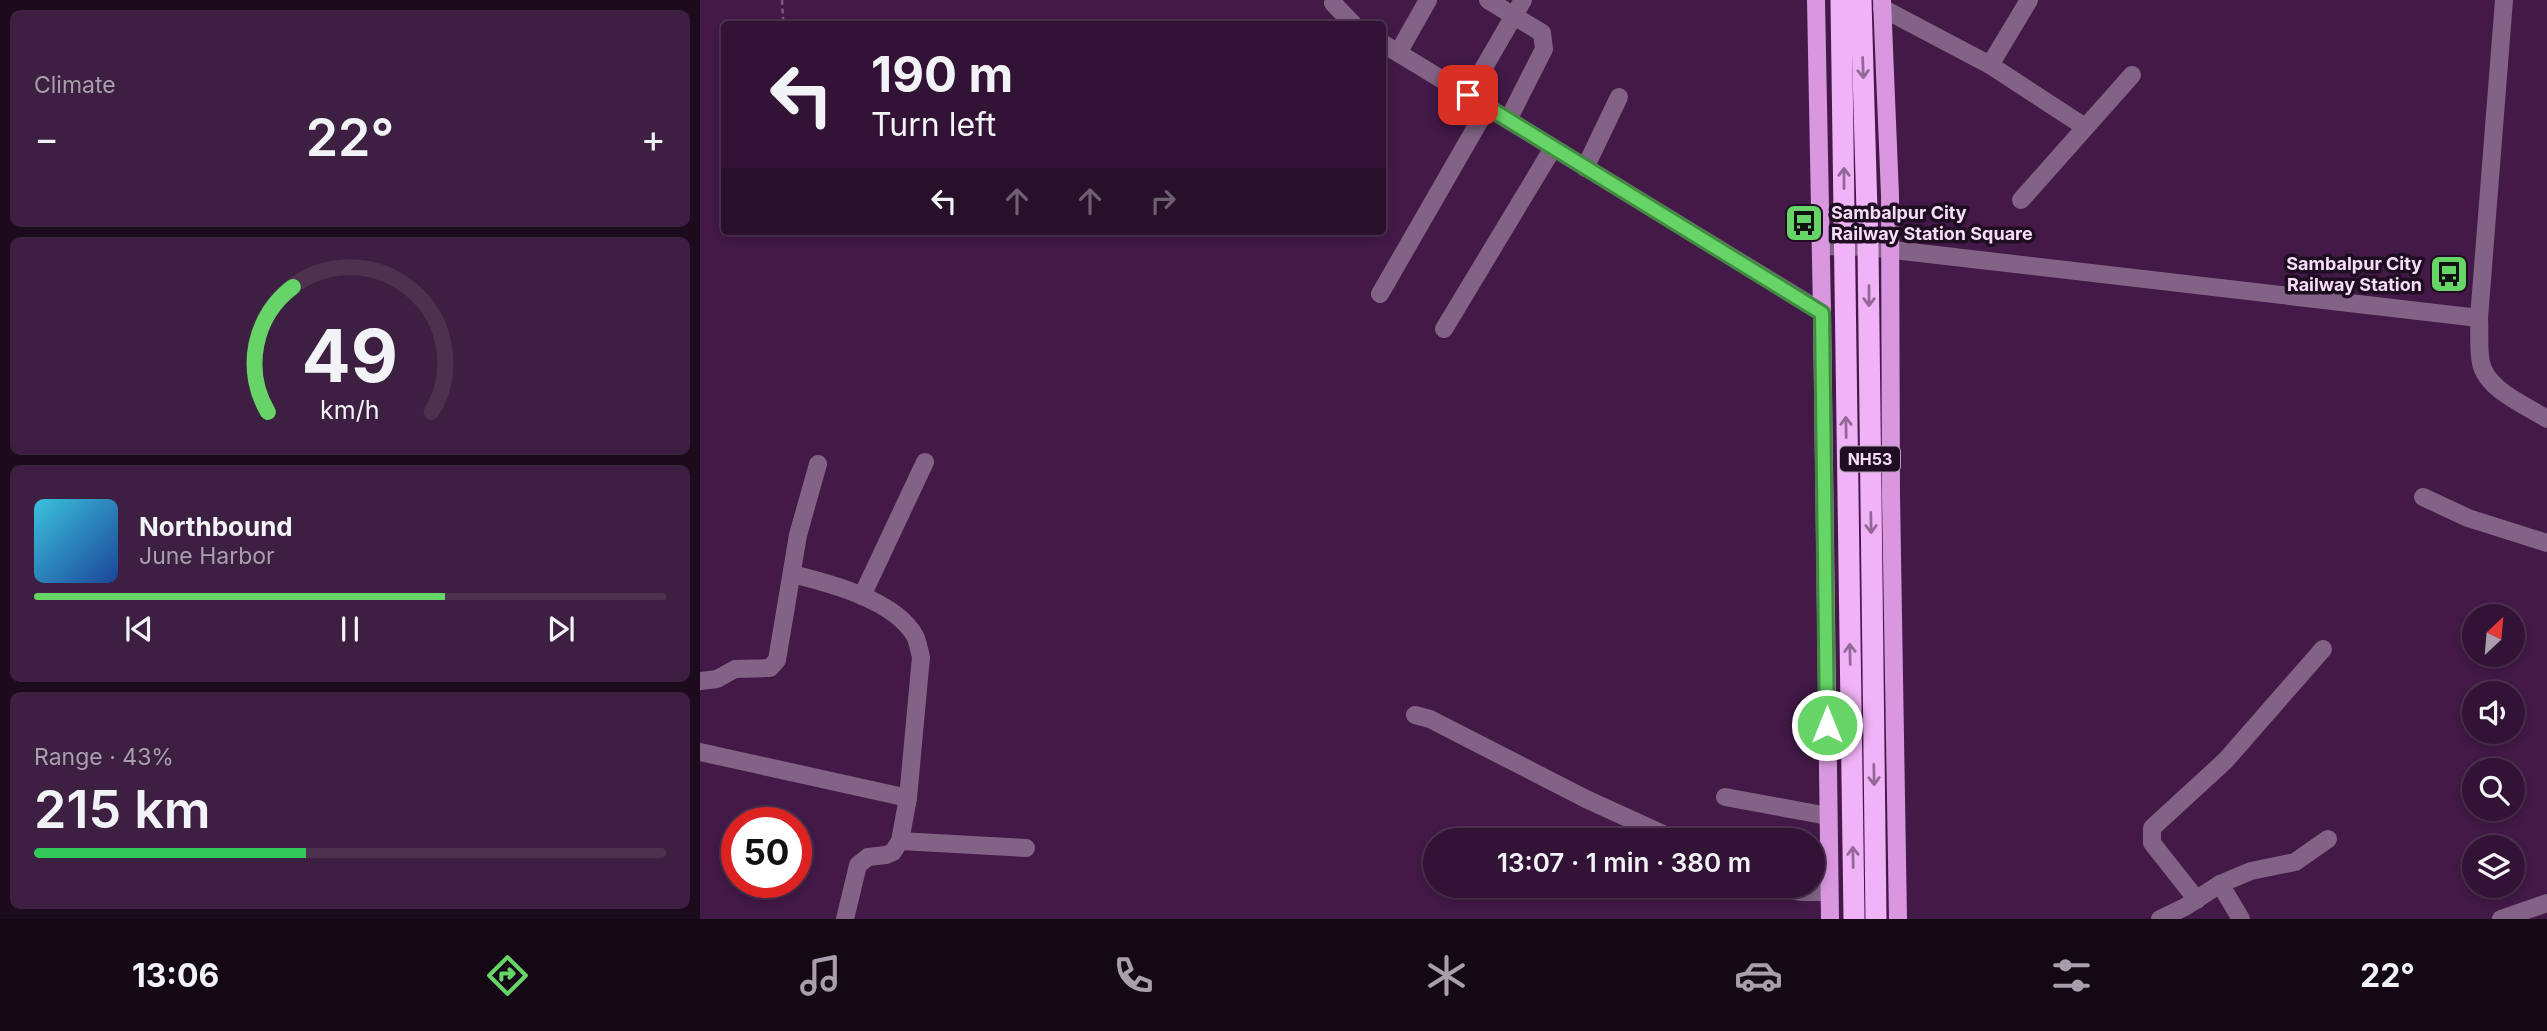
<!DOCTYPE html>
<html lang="en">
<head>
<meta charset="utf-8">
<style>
  body { margin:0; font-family:Inter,sans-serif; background:#3d2041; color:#f1f3f6; height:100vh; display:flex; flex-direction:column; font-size:26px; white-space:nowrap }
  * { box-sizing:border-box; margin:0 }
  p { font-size:23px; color:#a89ead }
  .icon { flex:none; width:38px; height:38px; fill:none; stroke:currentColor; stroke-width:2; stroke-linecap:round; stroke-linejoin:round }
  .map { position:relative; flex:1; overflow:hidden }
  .drawer { display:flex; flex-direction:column; gap:10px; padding:10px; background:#1c0a1d; width:700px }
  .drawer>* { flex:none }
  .guide { position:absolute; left:21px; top:21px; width:665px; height:214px; border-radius:7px; box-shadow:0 4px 10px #0003,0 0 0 2px #4d3250; background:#321335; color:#f1f3f6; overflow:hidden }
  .needle { width:46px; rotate:26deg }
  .controls { position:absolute; left:1762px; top:604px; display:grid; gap:14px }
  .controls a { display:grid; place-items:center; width:63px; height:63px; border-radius:50%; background:#321335; box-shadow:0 4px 10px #0003,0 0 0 2px #4d3250; font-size:35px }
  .speed { position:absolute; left:21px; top:807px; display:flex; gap:14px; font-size:35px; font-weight:700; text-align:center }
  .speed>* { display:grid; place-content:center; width:91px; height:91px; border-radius:50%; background:#321335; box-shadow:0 4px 10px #0003,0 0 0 2px #4d3250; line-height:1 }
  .speed .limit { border:10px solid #d22; background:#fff; color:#111 }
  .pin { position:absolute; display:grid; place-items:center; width:60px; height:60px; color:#fff; margin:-30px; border-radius:14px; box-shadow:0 4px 10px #0006 }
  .me { position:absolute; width:77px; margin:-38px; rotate:0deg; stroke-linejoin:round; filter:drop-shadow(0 0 5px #0008) }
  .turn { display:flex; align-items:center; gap:24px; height:147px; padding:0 35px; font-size:32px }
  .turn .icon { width:91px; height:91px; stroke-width:2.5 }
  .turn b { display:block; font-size:49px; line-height:60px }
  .lanes { display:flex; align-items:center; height:66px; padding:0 35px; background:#0003; justify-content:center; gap:35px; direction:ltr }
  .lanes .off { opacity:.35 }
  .big { font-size:52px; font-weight:600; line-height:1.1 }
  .drawer .card { flex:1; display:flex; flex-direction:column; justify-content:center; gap:10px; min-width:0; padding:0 24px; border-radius:10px; background:#3d2041 }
  .drawer .dial { align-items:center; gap:0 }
  .dial svg { height:182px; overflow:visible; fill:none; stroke:#4d3250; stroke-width:7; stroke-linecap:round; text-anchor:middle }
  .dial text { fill:#f1f3f6; stroke:none }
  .song { display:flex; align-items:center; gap:21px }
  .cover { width:84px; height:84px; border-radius:10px; background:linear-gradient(135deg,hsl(190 70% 55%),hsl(220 70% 35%)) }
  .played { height:7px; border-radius:4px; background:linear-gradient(90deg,#66d466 65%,#4d3250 65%) }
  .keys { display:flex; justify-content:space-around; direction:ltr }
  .heat { display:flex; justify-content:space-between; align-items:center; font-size:38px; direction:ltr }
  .charge { height:10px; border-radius:5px; background:linear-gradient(90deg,#34c759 43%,#4d3250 0) }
  .trip { position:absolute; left:723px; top:828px; width:402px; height:70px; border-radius:35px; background:#321335; box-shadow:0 4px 10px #0003,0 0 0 2px #4d3250; font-weight:600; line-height:70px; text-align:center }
  .menu { display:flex; height:112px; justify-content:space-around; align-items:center; background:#140815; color:#a89ead }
  .menu .icon { width:49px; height:49px }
  .menu .on { color:#66d466 }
  .menu b { font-size:32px; color:#f1f3f6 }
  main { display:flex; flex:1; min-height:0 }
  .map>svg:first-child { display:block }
</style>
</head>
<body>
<main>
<section class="drawer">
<div class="card"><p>Climate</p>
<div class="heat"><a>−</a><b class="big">22°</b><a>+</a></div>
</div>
<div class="card dial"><svg viewBox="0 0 100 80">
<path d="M14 69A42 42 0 1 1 86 69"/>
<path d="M14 69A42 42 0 0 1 25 14" stroke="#66d466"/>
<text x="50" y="56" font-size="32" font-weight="700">49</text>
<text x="50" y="72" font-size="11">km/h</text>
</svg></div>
<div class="card">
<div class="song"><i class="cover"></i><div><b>Northbound</b><p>June Harbor</p></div></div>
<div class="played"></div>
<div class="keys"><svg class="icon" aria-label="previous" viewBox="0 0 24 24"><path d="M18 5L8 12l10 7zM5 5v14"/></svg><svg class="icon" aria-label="pause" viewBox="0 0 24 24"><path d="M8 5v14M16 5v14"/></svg><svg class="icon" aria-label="next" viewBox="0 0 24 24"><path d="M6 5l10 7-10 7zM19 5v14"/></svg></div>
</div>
<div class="card"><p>Range · 43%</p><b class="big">215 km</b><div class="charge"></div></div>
</section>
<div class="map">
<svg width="1847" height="919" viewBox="0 0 1847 919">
  <rect width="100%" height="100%" fill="#421947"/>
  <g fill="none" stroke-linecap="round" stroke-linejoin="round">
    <!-- path -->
    <path stroke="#7b567f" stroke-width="2.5" stroke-dasharray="5 3.5" stroke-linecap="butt" d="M 82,0 L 83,19 L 88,24"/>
    <!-- minor -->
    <g stroke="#826385" stroke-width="18">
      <path d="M 634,0 L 633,3 L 653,24"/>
      <path d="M 788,0 L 842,33 L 844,49 L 808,120"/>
      <path d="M 1182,8 L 1290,65 L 1385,127"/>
      <path d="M 682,43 L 1122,312"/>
      <path d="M 698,53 L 728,0"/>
      <path d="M 1290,65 L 1329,0"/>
      <path d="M 768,95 L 823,0"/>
      <path d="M 885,168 L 919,97"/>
      <path d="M 1321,200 L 1432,75"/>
      <path d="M 1121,246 L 1168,247 L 1779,318 L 1804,0"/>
      <path d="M 680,294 L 787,108"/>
      <path d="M 1779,318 C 1780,332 1778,349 1781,363 C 1787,390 1825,405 1847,419"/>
      <path d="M 744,329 L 853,148"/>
      <path d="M 1723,497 L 1768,518 L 1847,543"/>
      <path d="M 92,574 C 129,583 195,600 215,636 C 218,642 219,650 221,657 L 208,798 L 200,841 L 193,852 L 186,855 L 168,857 L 158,865 L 145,919"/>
      <path d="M 162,596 L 225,462"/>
      <path d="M 0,681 L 17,679 L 35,669 L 70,668 L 77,660 L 98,535 L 118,464"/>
      <path d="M 715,715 L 730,719 L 886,799 L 976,840"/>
      <path d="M 0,752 L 208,798"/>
      <path d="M 1025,797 L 1128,816"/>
      <path d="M 200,841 L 326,848"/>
      <path d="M 1520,884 L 1541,919"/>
      <path d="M 1070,886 L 1101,892 L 1129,892"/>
      <path d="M 1497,900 L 1452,843 L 1452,828 L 1526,760 L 1623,649"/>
      <path d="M 1460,919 L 1485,907 L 1520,884 L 1551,871 L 1595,862 L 1628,839"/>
      <path d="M 1801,919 L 1847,903"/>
    </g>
    <!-- major -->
    <g stroke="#d897de" stroke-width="18">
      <path d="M 1116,0 L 1122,312 L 1130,919"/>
      <path d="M 1182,0 L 1190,195 L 1191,495 L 1198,919"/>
    </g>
    <!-- highway -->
    <g stroke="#f1b3f7" stroke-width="21">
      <path d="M 1141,0 L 1154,919"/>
      <path d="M 1161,0 L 1168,247 L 1176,919"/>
    </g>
  </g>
  <!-- one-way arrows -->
  <defs><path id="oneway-shaft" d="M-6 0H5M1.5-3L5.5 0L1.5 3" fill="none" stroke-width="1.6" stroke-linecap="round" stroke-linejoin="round" transform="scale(1.75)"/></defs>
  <g stroke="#926897">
    <use href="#oneway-shaft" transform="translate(1163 68) rotate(88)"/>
    <use href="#oneway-shaft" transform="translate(1144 178) rotate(-90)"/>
    <use href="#oneway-shaft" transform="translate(1169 296) rotate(90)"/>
    <use href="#oneway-shaft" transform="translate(1146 427) rotate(-91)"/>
    <use href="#oneway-shaft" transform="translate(1171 523) rotate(89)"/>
    <use href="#oneway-shaft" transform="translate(1150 654) rotate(-91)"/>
    <use href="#oneway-shaft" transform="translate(1174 775) rotate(89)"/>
    <use href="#oneway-shaft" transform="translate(1153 857) rotate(-91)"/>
  </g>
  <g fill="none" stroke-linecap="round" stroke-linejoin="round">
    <defs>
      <path id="route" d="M 768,95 L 1122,313 L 1127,725"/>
    </defs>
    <!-- route casing -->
    <use href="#route" stroke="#428a42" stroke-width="18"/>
    <!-- route -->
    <use href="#route" stroke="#66d466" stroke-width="12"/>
  </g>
  <!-- icons -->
  <defs>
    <symbol id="bus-square" viewBox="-11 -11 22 22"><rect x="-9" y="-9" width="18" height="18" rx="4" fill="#66d466" stroke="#1f0d21"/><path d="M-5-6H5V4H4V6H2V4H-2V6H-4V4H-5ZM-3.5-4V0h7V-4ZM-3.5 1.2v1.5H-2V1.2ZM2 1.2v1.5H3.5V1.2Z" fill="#111"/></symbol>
  </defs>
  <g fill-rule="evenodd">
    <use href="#bus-square" x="1082" y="201" width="44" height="44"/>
    <use href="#bus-square" x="1727" y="252" width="44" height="44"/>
  </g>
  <g text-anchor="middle" stroke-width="7" stroke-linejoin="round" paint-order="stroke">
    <!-- shield labels -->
    <rect fill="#1f0d21" stroke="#b69fb8" stroke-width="2" x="1140" y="446.5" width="60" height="25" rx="5"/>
    <g font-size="16" font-weight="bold" fill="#f7ddf9">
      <text x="1170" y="465">NH53</text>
    </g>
    <!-- poi labels -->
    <g font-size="18" font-weight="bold" fill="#f7ddf9" stroke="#1f0d21" text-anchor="start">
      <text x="1131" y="219">Sambalpur City<tspan x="1131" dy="21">Railway Station Square</tspan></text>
      <text x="1722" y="270" text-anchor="end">Sambalpur City<tspan x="1722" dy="21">Railway Station</tspan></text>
    </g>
  </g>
</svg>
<div class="controls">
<a><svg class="needle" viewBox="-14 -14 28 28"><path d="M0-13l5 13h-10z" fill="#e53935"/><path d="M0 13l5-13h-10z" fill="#a89ead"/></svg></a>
<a><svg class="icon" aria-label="sound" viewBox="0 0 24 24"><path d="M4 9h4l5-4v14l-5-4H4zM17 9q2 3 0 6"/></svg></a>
<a><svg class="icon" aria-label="search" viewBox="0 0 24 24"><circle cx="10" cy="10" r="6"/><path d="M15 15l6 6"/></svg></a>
<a><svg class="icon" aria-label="layers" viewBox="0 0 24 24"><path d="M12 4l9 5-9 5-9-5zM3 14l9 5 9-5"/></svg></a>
</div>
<div class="speed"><div class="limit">50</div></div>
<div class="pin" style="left:768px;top:95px;background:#d93025"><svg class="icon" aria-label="arrive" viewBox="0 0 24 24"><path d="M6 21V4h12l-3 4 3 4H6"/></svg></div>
<svg class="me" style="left:1127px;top:725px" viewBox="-20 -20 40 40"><circle r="17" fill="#66d466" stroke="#fff" stroke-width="3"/><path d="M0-11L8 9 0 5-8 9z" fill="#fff"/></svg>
<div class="trip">13:07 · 1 min · 380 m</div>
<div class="guide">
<div class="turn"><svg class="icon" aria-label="left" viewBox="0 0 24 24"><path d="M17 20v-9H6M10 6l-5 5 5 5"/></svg><div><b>190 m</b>Turn left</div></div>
<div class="lanes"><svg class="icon" aria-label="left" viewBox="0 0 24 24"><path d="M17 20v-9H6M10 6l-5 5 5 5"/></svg><svg class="icon off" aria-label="ahead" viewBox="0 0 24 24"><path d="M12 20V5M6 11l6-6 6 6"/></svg><svg class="icon off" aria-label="ahead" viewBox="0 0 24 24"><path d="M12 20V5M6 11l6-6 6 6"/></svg><svg class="icon off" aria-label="right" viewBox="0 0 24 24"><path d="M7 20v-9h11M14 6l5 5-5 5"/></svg></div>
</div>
</div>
</main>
<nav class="menu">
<b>13:06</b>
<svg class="icon on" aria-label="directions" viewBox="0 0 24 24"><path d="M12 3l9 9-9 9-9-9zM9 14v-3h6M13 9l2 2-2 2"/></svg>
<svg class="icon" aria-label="music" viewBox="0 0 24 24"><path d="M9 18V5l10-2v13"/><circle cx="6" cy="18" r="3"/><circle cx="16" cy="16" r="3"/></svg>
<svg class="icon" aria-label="phone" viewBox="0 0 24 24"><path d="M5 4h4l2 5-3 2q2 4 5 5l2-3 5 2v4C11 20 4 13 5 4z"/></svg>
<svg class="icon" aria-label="climate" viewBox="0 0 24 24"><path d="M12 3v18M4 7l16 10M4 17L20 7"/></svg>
<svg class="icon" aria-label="car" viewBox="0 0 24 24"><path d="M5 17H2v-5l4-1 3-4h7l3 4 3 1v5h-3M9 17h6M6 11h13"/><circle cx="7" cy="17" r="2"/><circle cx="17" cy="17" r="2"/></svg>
<svg class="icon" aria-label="filters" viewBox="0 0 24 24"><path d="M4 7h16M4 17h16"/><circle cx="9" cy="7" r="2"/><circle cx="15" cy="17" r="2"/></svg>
<b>22°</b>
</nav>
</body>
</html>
